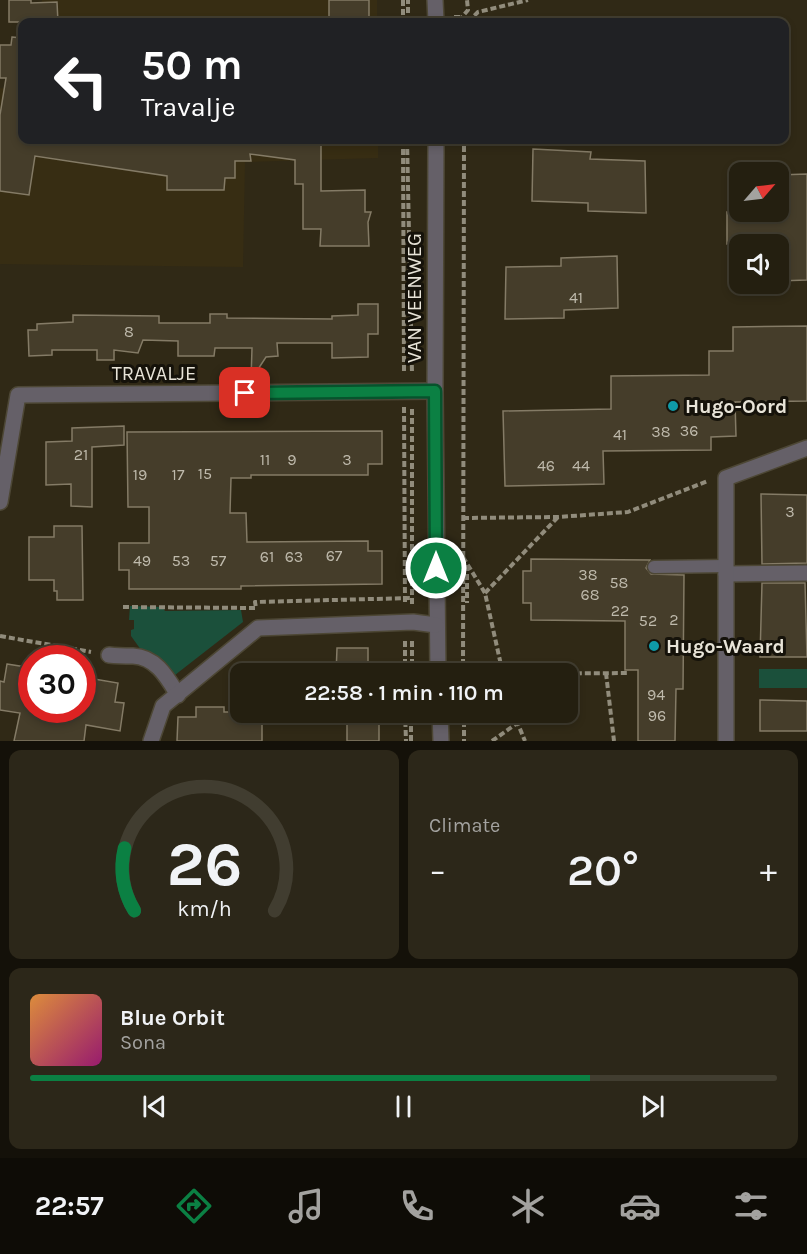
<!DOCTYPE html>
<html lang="en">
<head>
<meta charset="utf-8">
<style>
  body { margin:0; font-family:Karla,sans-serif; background:#2c2719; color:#f1f3f6; height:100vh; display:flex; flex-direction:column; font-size:22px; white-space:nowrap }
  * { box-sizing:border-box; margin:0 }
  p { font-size:20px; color:#a3a29f }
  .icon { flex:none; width:33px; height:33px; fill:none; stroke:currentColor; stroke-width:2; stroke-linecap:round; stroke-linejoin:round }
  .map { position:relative; height:741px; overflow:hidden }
  .side { display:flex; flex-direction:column; gap:9px; padding:9px; background:#141109; flex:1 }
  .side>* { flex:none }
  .guide { position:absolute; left:18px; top:18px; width:771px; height:126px; border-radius:12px; box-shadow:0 3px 9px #0003,0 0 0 2px #413d30; background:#202124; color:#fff; overflow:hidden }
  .needle { width:39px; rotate:62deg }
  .fabs { position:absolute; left:729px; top:162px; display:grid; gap:12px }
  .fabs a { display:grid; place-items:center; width:60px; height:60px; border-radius:12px; background:#241f10; box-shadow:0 3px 9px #0003,0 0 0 2px #413d30; font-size:30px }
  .speed { position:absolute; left:18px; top:645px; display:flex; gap:12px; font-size:30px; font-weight:700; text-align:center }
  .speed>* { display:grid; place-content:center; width:78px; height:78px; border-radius:50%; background:#241f10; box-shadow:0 3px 9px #0003,0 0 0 2px #413d30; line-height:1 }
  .speed .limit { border:9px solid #d22; background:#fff; color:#111 }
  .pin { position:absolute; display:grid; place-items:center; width:51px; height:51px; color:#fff; margin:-26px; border-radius:12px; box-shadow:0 3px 9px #0006 }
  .me { position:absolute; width:66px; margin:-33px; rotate:0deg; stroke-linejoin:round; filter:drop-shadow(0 0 4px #0008) }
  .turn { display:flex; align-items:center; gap:21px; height:126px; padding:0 24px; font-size:27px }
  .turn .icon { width:78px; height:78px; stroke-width:2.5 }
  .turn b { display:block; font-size:42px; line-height:51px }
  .big { font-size:45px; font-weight:600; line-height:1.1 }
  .side .tile { flex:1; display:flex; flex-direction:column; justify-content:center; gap:9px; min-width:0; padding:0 21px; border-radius:12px; background:#2c2719 }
  .side .dial { align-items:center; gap:0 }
  .dial svg { height:156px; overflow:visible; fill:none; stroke:#413d30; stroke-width:7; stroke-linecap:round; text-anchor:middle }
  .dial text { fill:#f1f3f6; stroke:none }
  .song { display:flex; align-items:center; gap:18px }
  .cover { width:72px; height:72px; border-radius:9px; background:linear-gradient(135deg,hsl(30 70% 55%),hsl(320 70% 35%)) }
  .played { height:6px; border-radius:3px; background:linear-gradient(90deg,#0b8043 75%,#413d30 75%) }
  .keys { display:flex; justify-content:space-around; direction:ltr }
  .heat { display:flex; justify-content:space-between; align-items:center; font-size:33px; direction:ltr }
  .side .tiles { flex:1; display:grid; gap:9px; grid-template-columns:1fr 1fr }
  .tile:last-child { grid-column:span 2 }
  .trip { position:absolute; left:230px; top:663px; width:348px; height:60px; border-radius:12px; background:#241f10; box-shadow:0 3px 9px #0003,0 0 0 2px #413d30; font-weight:600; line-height:60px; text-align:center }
  .menu { display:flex; height:96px; justify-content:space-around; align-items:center; background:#0e0c06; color:#a3a29f }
  .menu .icon { width:42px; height:42px }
  .menu .current { color:#0b8043 }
  .menu b { font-size:27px; color:#f1f3f6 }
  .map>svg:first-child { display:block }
</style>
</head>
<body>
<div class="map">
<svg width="807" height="741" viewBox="0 0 807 741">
  <rect width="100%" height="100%" fill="#302916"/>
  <!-- built -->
  <g fill="#372d13">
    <rect x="42" y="0" width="335" height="22"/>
    <path d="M 0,88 L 22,91 L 22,140 L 378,140 L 378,158 L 245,162 L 243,267 L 0,264 Z"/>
  </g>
  <!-- green -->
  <g fill="#1b503b">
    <path d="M 130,606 L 162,607 L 165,611 L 241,610 L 243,622 L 175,675 C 166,662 160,656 144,654 L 131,636 L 131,630 L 134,629 L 134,620 L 129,620 Z"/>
    <rect x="759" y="669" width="48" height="19"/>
  </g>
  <!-- building -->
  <g fill="#453d2a" stroke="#847b66" stroke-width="1.5">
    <path d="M 9,0 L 31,0 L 31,3 L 57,2 L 58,22 L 9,22 Z"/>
    <rect x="329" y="0" width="40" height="22"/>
    <path d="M 12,37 L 22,38 L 22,140 L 321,140 L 321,191 L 365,190 L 365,212 L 371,212 L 368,222 L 369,246 L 320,246 L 321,229 L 303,229 L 303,184 L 295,184 L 295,160 L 250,154 L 251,161 L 235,161 L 235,178 L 225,178 L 224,190 L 167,190 L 167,176 L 35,156 L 29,195 L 0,191 L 0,115 L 6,78 L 0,78 L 0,45 L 11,45 Z"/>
    <path d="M 533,149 L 591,152 L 590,159 L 645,161 L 646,213 L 588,211 L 588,203 L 532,201 Z"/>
    <path d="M 807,174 L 807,280 L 778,281 L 778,244 L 727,244 L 727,212 L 778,212 L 778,175 Z"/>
    <path d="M 617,256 L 618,308 L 564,310 L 564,318 L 505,319 L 506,267 L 561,266 L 561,258 Z"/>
    <path d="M 358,304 L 378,304 L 378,334 L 368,334 L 368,357 L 332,358 L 332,343 L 277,343 L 278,356 L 266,357 L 251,380 L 252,348 L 215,348 L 214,356 L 178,356 L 178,341 L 143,340 L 138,353 L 114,350 L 114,360 L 97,360 L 97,350 L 52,350 L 52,355 L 29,356 L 28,330 L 37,330 L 37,324 L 73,322 L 73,315 L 159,316 L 159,323 L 210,323 L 210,314 L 227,314 L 227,318 L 332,319 L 332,316 L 358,315 Z"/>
    <path d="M 807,326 L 807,401 L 735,402 L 736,436 L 711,437 L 711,450 L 603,451 L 604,484 L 505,486 L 503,411 L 611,409 L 611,376 L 709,375 L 709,351 L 733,351 L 733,327 Z"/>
    <path d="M 124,426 L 124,445 L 92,447 L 92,507 L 71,506 L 71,484 L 46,485 L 46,442 L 72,441 L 72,428 Z"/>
    <path d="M 382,431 L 382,464 L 368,464 L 368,475 L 251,475 L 251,478 L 231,478 L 230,513 L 246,513 L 247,542 L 368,541 L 368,551 L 382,551 L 382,584 L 241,586 L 241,589 L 129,589 L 129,570 L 119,570 L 119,543 L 149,543 L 149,507 L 128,507 L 127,432 Z"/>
    <path d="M 761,494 L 807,495 L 807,563 L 762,564 Z"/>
    <path d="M 54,526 L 82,526 L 83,600 L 57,600 L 57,591 L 54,591 L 54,580 L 29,580 L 29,537 L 54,537 Z"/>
    <path d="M 531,559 L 650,560 L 646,568 L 651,574 L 684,575 L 683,689 L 676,689 L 675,741 L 638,741 L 638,670 L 625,670 L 625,621 L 531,620 L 531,603 L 523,603 L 523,571 L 531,571 Z"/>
    <path d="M 762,583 L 805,583 L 807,657 L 760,657 Z"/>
    <path d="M 337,648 L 368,648 L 368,674 L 336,674 Z"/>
    <path d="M 7,664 L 32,668 L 32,710 L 82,710 L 82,677 L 118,683 L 115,702 L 124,703 L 120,731 L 86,725 L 84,741 L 14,741 L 20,713 L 0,710 L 0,681 L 4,682 Z"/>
    <path d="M 760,700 L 807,701 L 807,731 L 760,731 Z"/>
    <path d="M 196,707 L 224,707 L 224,712 L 262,712 L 262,741 L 177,741 L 178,717 L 196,717 Z"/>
    <path d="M 379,723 L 379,741 L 347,741 L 347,724 Z"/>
  </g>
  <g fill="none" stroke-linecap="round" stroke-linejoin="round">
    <defs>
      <path id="service" d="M 654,567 L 726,566"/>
      <g id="minor">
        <path d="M 435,0 L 436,22"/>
        <path d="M 436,140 L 435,391 L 438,674"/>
        <path d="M 0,502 L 18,395 L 435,391"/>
        <path d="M 726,574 L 807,573"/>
        <path d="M 109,655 C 118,656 125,656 133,656 C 156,657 167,677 178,695"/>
        <path d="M 440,712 L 441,741"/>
        <path d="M 151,741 L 163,706 L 258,628 L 413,622 L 436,625"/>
        <path d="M 726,741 L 726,478 L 807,448"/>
      </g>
    </defs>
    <!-- service casing -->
    <use href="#service" stroke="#4d4735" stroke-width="15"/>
    <!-- minor casing -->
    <use href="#minor" stroke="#4d4735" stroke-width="18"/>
    <!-- path -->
    <g stroke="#918c7c" stroke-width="4" stroke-dasharray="6 3" stroke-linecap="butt">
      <path d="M 403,0 L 403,22"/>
      <path d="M 454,17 L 462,17"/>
      <path d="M 408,19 L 419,19"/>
      <path d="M 408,22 L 408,0"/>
      <path d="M 462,22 L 462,17 L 468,10 L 467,0"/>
      <path d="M 468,22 L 478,12 L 528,0"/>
      <path d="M 403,140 L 404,373"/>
      <path d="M 407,140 L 412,373"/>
      <path d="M 404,407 L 405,604"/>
      <path d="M 463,518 L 558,517 L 628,512 L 708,481"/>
      <path d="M 463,557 L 485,593 L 503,674 L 629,673"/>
      <path d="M 467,565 L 467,603"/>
      <path d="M 485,593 L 558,517"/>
      <path d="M 412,604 L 412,407"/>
      <path d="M 123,607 L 256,608 L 255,602 L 412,598"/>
      <path d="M 0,636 L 91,652"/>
      <path d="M 405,641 L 405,674"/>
      <path d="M 606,673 L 614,741"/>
      <path d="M 412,674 L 412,638"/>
      <path d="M 463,674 L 464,140"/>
      <path d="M 405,712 L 406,741"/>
      <path d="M 464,712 L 464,741"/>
      <path d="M 513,712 L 525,741"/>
      <path d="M 411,741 L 411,712"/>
      <path d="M 492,741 L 516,724"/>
    </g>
    <!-- service -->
    <use href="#service" stroke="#656068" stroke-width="12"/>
    <!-- minor -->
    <use href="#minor" stroke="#656068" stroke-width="15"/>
  </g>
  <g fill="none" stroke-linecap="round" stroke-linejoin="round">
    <defs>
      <path id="route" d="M 245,393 L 435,391 L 436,568"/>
    </defs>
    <!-- route casing -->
    <use href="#route" stroke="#07532c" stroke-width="15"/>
    <!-- route -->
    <use href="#route" stroke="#0b8043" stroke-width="10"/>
  </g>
  <!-- markers -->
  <g fill="#0f9aa8" stroke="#15120a" stroke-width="2">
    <circle cx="673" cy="406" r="6"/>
    <circle cx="654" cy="646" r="6"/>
  </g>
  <g text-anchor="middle" stroke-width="6" stroke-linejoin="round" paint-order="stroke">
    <!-- number labels -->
    <g font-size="16" fill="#bfbaac">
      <text x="576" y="303">41</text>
      <text x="129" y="337">8</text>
      <text x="689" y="436">36</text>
      <text x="661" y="437">38</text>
      <text x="620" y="440">41</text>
      <text x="81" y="460">21</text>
      <text x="265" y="465">11</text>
      <text x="292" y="465">9</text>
      <text x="347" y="465">3</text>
      <text x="546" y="471">46</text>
      <text x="581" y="471">44</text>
      <text x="205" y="479">15</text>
      <text x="140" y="480">19</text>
      <text x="178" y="480">17</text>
      <text x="790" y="517">3</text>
      <text x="334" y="561">67</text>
      <text x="267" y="562">61</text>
      <text x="294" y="562">63</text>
      <text x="142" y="566">49</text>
      <text x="181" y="566">53</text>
      <text x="218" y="566">57</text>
      <text x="588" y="580">38</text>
      <text x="619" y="588">58</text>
      <text x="590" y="600">68</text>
      <text x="620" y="616">22</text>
      <text x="674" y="625">2</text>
      <text x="648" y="626">52</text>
      <text x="656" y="700">94</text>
      <text x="657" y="721">96</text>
    </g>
    <!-- street labels -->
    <g font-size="20" fill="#e8e4d8" stroke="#15120a">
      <text transform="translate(414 298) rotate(-90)" y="7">VAN VEENWEG</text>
      <text x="154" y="380">TRAVALJE</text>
    </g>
    <!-- poi labels -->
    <g font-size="20" font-weight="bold" fill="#e8e4d8" stroke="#15120a" text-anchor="start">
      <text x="685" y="413">Hugo-Oord</text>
      <text x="666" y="653">Hugo-Waard</text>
    </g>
  </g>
</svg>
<div class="fabs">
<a><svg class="needle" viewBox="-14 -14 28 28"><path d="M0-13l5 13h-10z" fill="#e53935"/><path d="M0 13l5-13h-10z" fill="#a3a29f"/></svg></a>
<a><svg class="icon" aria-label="sound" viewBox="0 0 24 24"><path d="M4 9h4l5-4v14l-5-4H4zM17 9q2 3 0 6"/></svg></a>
</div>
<div class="speed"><div class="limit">30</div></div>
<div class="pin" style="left:245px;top:393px;background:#d93025"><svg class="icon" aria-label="arrive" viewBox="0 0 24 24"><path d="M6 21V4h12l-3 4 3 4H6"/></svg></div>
<svg class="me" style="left:436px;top:568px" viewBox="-20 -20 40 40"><circle r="17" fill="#0b8043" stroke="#fff" stroke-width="3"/><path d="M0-11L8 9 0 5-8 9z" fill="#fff"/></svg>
<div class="trip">22:58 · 1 min · 110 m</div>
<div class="guide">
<div class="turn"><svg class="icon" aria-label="left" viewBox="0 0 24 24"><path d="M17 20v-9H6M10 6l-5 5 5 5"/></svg><div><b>50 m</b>Travalje</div></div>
</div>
</div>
<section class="side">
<div class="tiles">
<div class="tile dial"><svg viewBox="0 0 100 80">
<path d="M14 69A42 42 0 1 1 86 69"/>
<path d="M14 69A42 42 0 0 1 9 37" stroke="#0b8043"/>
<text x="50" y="56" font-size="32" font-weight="700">26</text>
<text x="50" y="72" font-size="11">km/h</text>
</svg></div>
<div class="tile"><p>Climate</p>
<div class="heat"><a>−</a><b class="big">20°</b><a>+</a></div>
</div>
<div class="tile">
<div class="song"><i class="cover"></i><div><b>Blue Orbit</b><p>Sona</p></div></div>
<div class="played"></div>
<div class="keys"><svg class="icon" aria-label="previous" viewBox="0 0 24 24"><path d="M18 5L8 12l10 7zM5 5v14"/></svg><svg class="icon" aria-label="pause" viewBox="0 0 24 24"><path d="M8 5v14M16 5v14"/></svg><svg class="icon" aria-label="next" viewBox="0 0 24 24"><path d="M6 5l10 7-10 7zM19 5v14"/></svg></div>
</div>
</div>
</section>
<nav class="menu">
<b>22:57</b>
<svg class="icon current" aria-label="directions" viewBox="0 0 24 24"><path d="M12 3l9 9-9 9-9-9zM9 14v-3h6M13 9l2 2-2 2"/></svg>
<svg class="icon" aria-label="music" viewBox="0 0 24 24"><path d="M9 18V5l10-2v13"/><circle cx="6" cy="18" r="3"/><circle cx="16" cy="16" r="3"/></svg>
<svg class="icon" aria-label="phone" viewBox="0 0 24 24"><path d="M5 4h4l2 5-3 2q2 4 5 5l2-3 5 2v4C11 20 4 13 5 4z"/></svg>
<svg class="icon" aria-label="climate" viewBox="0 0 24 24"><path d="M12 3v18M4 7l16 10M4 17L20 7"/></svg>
<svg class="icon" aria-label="car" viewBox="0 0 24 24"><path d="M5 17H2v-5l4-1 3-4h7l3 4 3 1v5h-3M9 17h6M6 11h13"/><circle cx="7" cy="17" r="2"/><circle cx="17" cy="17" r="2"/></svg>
<svg class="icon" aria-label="filters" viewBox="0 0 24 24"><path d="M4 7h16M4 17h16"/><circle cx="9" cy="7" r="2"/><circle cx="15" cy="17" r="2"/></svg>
</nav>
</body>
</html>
